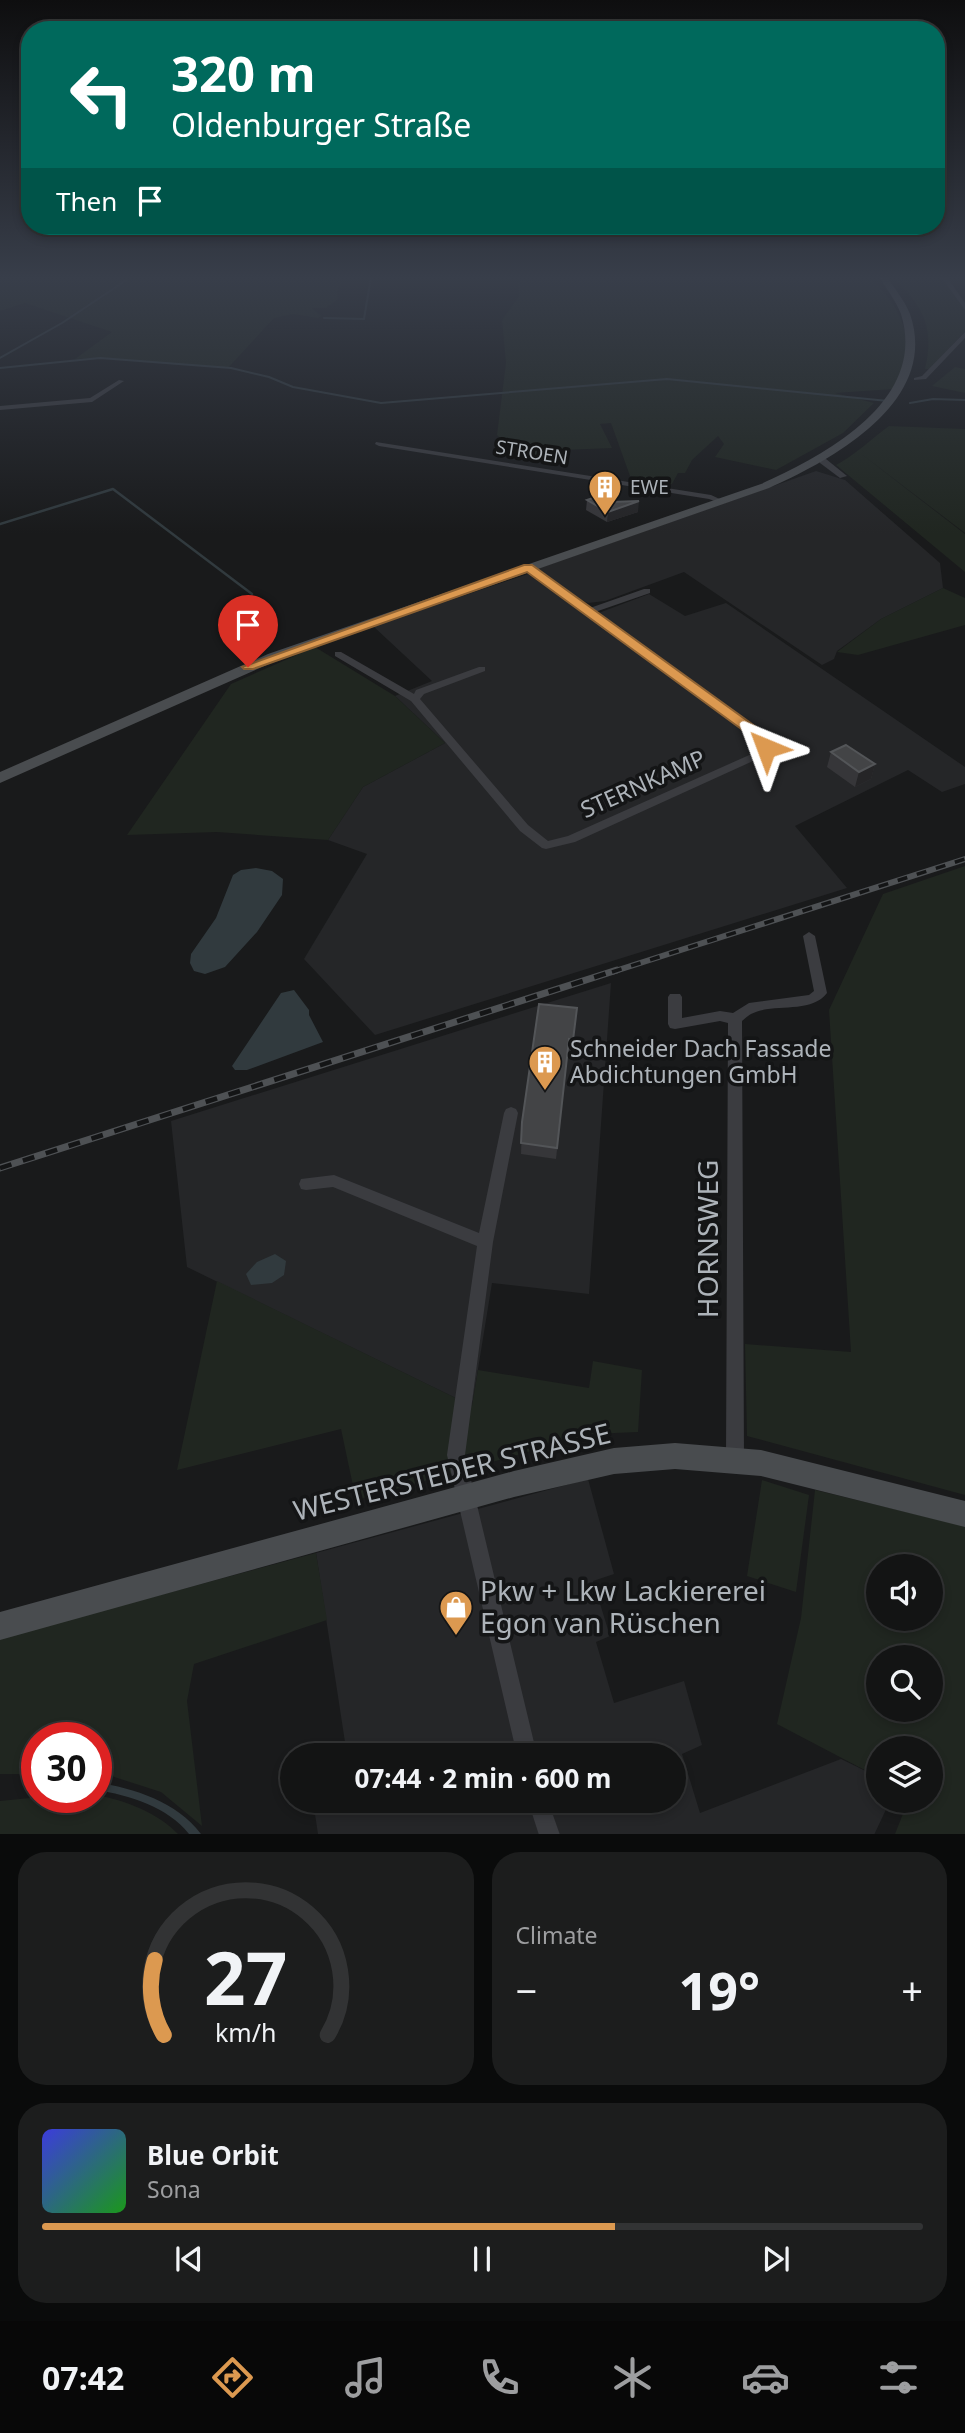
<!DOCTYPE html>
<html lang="en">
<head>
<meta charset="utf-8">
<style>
  body { margin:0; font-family:"Noto Sans",sans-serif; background:#1c1d1d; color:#f1f3f6; height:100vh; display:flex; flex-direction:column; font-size:26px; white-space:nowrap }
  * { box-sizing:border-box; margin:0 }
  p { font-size:23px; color:#9d9ea0 }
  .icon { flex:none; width:38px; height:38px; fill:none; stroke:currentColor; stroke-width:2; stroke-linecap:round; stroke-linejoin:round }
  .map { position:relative; height:1834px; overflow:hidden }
  .panel { display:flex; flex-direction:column; gap:18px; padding:18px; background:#0a0b0b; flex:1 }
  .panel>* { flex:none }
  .guide { position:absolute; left:21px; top:21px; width:924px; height:214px; border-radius:28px; box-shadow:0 4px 10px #0003,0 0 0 2px #323334; background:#00695c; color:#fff; overflow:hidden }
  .buttons { position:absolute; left:866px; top:1554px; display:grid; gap:14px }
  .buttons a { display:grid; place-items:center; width:77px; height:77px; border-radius:50%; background:#131414; box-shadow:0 4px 10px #0003,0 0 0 2px #323334; font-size:35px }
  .speed { position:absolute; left:21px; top:1722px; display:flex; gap:14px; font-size:35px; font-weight:700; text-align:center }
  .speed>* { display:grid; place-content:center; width:91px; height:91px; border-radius:50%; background:#131414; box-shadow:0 4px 10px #0003,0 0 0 2px #323334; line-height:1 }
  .speed .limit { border:10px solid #d22; background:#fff; color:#111 }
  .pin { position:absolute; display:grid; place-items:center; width:60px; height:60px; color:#fff; margin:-72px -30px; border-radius:50% 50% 50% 0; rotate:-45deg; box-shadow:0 0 7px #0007 }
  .pin .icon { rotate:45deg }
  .me { position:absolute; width:77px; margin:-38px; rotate:316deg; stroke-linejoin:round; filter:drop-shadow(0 0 5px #0008) }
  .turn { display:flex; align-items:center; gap:24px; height:147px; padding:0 35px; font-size:32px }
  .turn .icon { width:91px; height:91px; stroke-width:2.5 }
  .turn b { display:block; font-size:49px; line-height:60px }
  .then { display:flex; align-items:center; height:66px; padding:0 35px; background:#0003; gap:14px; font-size:26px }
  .big { font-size:52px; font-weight:700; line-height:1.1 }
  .panel .widget { flex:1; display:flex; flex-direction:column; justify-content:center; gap:10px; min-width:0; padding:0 24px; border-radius:28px; background:#1c1d1d }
  .panel .dial { align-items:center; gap:0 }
  .dial svg { height:182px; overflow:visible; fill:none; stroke:#323334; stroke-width:7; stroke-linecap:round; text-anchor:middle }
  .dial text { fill:#f1f3f6; stroke:none }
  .song { display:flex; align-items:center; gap:21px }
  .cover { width:84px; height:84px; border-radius:10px; background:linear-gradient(135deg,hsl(240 70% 55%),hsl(120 70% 35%)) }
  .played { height:7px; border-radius:4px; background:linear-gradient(90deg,#dc9950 65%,#323334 65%) }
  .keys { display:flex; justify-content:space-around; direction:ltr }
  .heat { display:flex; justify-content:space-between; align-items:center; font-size:38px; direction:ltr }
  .panel .tiles { flex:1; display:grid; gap:18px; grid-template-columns:1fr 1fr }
  .widget:last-child { grid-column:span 2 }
  .trip { position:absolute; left:280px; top:1743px; width:406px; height:70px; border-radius:35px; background:#131414; box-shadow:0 4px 10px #0003,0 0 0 2px #323334; font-weight:700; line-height:70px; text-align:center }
  .dock { display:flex; height:112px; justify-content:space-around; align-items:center; background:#080808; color:#9d9ea0 }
  .dock .icon { width:49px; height:49px }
  .dock .active { color:#dc9950 }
  .dock b { font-size:32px; color:#f1f3f6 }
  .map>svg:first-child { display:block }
</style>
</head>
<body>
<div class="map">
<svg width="965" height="1835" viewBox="0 0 965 1835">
  <rect width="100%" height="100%" fill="#191a1b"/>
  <!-- built -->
  <g fill="#252628">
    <path d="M 816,471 L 845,480 L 940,563 L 943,588 L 881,619 L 837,651 L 834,659 L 822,665 L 684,572 L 605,601 L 588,603 L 575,597 L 537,569 Z"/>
    <path d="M 528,574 L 588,617 L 649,594 L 685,616 L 726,603 L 965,767 L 965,784 L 942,792 L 908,770 L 795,826 L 847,888 L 375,1035 L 304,959 L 367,854 L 328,840 L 363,787 L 445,743 L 395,696 L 432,681 L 373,626 Z"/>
    <path d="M 611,983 L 589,1294 L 492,1283 L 472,1406 L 187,1267 L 171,1121 Z"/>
    <path d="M 588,1479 L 614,1574 L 593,1581 L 610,1636 L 596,1642 L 614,1703 L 684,1681 L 702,1745 L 682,1754 L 700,1813 L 841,1759 L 878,1777 L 878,1801 L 890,1801 L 874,1835 L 318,1834 L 313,1801 L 674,1801 L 674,1755 L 347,1755 L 316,1553 Z"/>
  </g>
  <!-- green -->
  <g fill="#202620" fill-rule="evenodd">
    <path d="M 0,277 L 338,277 L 342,281 L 337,291 L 338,299 L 326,308 L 312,308 L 321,316 L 318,318 L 293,314 L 274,318 L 228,368 L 100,358 L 75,359 L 112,332 L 25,303 L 0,311 Z"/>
    <path d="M 518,277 L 869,277 C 894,299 913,330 906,364 C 905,372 898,381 894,389 L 835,393 L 874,403 L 843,433 L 776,470 L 715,457 L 724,444 L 718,436 L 692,460 L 685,473 L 678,473 L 672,484 L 630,476 L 611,423 L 600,424 L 612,448 L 563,450 L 564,458 L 524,460 L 497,435 L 506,363 L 502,320 L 519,296 Z"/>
    <path d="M 891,277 L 941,277 L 965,310 L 965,331 L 930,369 L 925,369 C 935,328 923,304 891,277 Z"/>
    <path d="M 955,367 L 965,369 L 965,393 L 932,386 Z"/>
    <path d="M 889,426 L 965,429 L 965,533 L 860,453 L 965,534 L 965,572 L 836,465 C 855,455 871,439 889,426 Z"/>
    <path d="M 943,588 L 965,598 L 965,625 L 858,655 L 837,652 L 881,619 Z"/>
    <path d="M 315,647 L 395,696 L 445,743 L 363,787 L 328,840 L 217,832 L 127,835 L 231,684 Z"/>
    <path d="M 965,866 L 965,1495 L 747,1436 L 745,1344 L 851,1352 L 829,1010 L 883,894 Z"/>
    <path d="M 217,1281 L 472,1406 L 478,1370 L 589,1388 L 593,1361 L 642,1370 L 638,1432 L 592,1434 L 356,1500 L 341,1429 L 177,1470 Z"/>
    <path d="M 762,1480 L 809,1495 L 796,1592 L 747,1576 Z"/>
    <path d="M 815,1490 L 965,1526 L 965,1834 L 895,1834 L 908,1801 L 931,1801 L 931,1748 L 878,1748 L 878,1777 L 777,1724 L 801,1618 ZM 878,1566 L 931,1566 L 931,1619 L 878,1619 ZM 878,1657 L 931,1657 L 931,1710 L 878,1710 Z"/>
    <path d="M 316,1553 L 327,1620 L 194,1664 L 187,1701 L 202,1826 L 161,1792 L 108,1775 L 96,1775 L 96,1738 L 37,1738 L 37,1774 L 0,1774 L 0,1638 Z"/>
    <path d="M 96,1795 C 125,1800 158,1813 178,1834 L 0,1834 L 0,1801 L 40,1797 L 96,1797 Z"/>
  </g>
  <!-- water -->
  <g fill="#313a3e">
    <path d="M 256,868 L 272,871 L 283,879 L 282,895 L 257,932 L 225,967 L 205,974 L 194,971 L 190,963 L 191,954 L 216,918 L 233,875 L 241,870 Z"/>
    <path d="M 294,990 L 309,1010 L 309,1015 L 323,1042 L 247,1070 L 235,1070 L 232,1066 L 281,993 Z"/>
    <path d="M 275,1254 L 286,1261 L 284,1275 L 272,1283 L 251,1285 L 246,1274 L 257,1262 Z"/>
    <path d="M 96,1782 C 135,1789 176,1801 201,1834 L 189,1834 C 168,1807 129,1795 96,1790 Z"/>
  </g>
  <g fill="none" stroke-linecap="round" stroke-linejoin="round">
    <!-- stream-far1 -->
    <g stroke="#313a3e" stroke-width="2">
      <path d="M 324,318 L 364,319 L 371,277"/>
      <path d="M 0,358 L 62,323 L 131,277"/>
      <path d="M 0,368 L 100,358 L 231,368 L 269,377 L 293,387 L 381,403 L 667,379 L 888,401"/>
      <path d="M 910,403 L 933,399 L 965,400"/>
    </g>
    <!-- stream -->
    <path stroke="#313a3e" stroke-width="2.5" d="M 0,524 L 113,489 L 252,594"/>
    <!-- street -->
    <g fill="#3b3c40" fill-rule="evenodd">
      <path d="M 941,277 L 947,277 L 965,303 L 965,310 Z"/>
      <path d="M 965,332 L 965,338 L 926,379 L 914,380 L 914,378 L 922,376 Z"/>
      <path d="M 119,380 L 124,381 L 92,402 L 0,410 L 0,406 L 90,398 Z"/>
      <path d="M 376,442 L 711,495 L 724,501 L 720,503 L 709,499 L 379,446 L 375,444 Z"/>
      <path d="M 820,459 L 826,459 L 847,476 L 840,478 L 820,463 Z"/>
      <path d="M 528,564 L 590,608 L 644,589 L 650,589 L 650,593 L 595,612 L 769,738 L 771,748 L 764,756 L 575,842 L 546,849 L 542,848 L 520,831 L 411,701 L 335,656 L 335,652 L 341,652 L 414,694 L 416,690 L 479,667 L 485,667 L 485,671 L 424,694 L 420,699 L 528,825 L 548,841 L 568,836 L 756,752 L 761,747 L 760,741 L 525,569 L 525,565 Z"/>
      <path d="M 809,932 L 815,936 L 827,993 C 810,1015 773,1002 751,1014 C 747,1016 745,1019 742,1021 L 744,1459 L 741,1465 L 735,1468 L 729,1465 L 726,1459 L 728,1023 L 720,1021 L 675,1029 L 670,1028 L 668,1024 L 668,997 L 670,994 L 680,994 L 682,997 L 682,1018 L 720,1011 L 733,1013 L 749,1003 L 809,995 L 814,991 L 803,936 Z"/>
      <path d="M 511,1107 L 516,1109 L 518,1113 L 493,1242 L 465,1455 L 537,1755 L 517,1755 L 447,1455 L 477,1246 L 333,1187 L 306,1190 L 301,1189 L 299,1184 L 301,1179 L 334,1175 L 479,1233 L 504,1113 L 506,1109 Z"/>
      <path d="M 528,1801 L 548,1801 L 560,1835 L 539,1835 Z"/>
    </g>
    <!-- secondary -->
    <g fill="#494c4f" fill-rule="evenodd">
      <path d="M 879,277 L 887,277 C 894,288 905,301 910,314 C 940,401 834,459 769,488 L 278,660 L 0,783 L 0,772 L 268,654 L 761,484 C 825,455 928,401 901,314 C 896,301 886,288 879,277 Z"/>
      <path d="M 675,1443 L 761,1450 L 965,1501 L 965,1527 L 761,1476 L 675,1469 L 614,1474 L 514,1497 L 0,1640 L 0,1612 L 514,1471 L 614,1448 Z"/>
    </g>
    <defs>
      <path id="rail-far1" d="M 612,972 L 965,859"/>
      <path id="rail" d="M 0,1168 L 617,970"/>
    </defs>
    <!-- rail-far1 casing -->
    <use href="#rail-far1" stroke="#4e5154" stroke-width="6"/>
    <!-- rail casing -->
    <use href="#rail" stroke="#4e5154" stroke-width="7"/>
    <!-- rail-far1 -->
    <use href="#rail-far1" stroke="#141516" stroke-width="3.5" stroke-dasharray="10" stroke-linecap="butt"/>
    <!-- rail -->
    <use href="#rail" stroke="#141516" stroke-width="4.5" stroke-dasharray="12" stroke-linecap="butt"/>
  </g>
  <!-- wall -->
  <g fill="#363639">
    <path d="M 587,500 L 611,502 L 638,512 L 607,522 L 586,510 Z"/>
    <path d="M 831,752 L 875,764 L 871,779 L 855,787 L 827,767 Z"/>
    <path d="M 577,1008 L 572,1051 L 568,1050 L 556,1159 L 521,1154 L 522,1122 Z"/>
  </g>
  <!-- shaded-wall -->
  <g fill="#252527">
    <path d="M 639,501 L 638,512 L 607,522 L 608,512 Z"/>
    <path d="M 875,764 L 871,779 L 855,787 L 859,772 Z"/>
  </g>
  <!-- building -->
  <g fill="#434446" stroke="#535558" stroke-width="2">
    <path d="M 601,495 L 611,502 L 639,501 L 608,512 L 587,500 Z"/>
    <path d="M 846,745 L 875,764 L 859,772 L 831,752 Z"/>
    <path d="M 539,1004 L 577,1008 L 573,1040 L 569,1039 L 557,1148 L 521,1143 L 522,1122 Z"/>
  </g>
  <!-- sky -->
  <linearGradient id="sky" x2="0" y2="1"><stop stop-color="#0e0e0f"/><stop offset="0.52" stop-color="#383e4a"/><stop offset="1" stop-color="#383e4a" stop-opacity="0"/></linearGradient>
  <rect width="965" height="534" fill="url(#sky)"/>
  <!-- route -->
  <path fill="#dc9950" stroke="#8f6334" stroke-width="2" d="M 524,565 L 532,565 L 770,737 L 773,748 L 771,751 L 761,751 L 759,742 L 527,572 L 253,669 L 244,669 L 242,667 Z"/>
  <!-- icons -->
  <defs>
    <symbol id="building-pin" viewBox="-11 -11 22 30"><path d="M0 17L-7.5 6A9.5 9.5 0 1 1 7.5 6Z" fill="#dc9950" stroke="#141516"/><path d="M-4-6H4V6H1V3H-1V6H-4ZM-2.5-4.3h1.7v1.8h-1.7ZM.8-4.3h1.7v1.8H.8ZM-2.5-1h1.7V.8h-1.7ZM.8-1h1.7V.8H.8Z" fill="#fff"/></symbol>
    <symbol id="shop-pin" viewBox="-11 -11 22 30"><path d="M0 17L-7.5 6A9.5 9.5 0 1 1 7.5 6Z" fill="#dc9950" stroke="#141516"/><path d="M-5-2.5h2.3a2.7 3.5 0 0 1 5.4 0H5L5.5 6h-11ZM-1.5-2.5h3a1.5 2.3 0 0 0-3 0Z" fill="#fff"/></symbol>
  </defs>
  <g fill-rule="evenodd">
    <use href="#building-pin" x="586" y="468" width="38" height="52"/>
    <use href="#building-pin" x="526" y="1043" width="38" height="52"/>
    <use href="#shop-pin" x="437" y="1588" width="38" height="52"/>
  </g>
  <g text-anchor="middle" stroke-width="7" stroke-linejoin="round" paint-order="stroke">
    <!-- far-street labels -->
    <g font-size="19" fill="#adb3b9" stroke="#141516">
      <text transform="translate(532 452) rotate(9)" y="7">STROEN</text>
    </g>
    <!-- far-poi labels -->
    <g font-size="19" fill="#adb3b9" stroke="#141516" text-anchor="start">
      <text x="630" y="494">EWE</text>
    </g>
    <!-- street labels -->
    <g font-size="23" fill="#adb3b9" stroke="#141516">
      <text transform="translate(643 784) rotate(-24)" y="8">STERNKAMP</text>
    </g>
    <!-- poi labels -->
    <g font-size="23" fill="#adb3b9" stroke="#141516" text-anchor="start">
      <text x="570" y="1057">Schneider Dach Fassade<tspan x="570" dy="26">Abdichtungen GmbH</tspan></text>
    </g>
    <!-- near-street labels -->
    <g font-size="28" fill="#adb3b9" stroke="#141516">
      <text transform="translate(708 1239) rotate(-90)" y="10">HORNSWEG</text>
      <text transform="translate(452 1472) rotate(-14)" y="10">WESTERSTEDER STRASSE</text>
    </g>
    <!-- near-poi labels -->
    <g font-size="28" fill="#adb3b9" stroke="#141516" text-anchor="start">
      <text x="480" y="1601">Pkw + Lkw Lackiererei<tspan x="480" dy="32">Egon van Rüschen</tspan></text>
    </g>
  </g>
</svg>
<div class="buttons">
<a><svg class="icon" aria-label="sound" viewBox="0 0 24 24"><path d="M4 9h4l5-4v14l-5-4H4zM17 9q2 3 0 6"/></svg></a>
<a><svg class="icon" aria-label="search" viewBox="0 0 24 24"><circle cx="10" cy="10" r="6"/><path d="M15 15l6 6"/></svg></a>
<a><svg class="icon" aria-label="layers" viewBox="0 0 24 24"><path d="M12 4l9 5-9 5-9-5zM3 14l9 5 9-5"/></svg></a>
</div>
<div class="speed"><div class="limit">30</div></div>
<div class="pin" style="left:248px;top:667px;background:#d93025"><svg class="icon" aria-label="arrive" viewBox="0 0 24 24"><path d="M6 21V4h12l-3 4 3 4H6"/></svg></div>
<svg class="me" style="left:766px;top:748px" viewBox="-20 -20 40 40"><path d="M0-17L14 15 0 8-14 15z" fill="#dc9950" stroke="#fff" stroke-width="4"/></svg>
<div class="trip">07:44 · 2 min · 600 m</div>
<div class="guide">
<div class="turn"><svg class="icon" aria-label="left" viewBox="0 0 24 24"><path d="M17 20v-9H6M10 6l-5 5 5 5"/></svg><div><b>320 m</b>Oldenburger Straße</div></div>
<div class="then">Then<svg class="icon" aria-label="arrive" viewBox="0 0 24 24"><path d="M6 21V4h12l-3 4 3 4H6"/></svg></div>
</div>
</div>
<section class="panel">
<div class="tiles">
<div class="widget dial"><svg viewBox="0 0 100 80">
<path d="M14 69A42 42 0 1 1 86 69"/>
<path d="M14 69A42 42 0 0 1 10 36" stroke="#dc9950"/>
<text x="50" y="56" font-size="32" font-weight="700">27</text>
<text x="50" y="72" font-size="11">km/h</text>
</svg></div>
<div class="widget"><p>Climate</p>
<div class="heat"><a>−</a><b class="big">19°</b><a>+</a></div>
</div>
<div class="widget">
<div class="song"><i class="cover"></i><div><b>Blue Orbit</b><p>Sona</p></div></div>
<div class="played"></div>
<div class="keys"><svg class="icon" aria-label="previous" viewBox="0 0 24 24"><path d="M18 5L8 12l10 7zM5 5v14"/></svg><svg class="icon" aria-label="pause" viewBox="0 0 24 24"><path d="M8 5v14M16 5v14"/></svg><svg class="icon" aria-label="next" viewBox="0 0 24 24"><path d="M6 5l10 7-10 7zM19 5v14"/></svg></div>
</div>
</div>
</section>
<nav class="dock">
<b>07:42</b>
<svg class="icon active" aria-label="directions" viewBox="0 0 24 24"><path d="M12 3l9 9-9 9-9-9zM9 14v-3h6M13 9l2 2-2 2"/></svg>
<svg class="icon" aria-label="music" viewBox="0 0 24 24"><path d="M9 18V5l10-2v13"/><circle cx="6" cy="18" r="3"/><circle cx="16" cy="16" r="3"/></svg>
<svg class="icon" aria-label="phone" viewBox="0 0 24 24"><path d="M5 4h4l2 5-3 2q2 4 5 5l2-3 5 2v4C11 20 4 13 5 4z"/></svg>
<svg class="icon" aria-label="climate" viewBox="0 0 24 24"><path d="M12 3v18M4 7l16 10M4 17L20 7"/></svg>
<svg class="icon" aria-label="car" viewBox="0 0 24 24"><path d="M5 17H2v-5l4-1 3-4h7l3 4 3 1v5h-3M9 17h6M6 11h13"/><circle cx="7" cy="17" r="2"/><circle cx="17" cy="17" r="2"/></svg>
<svg class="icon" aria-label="filters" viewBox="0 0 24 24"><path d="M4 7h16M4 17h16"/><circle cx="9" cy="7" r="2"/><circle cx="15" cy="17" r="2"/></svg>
</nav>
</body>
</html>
